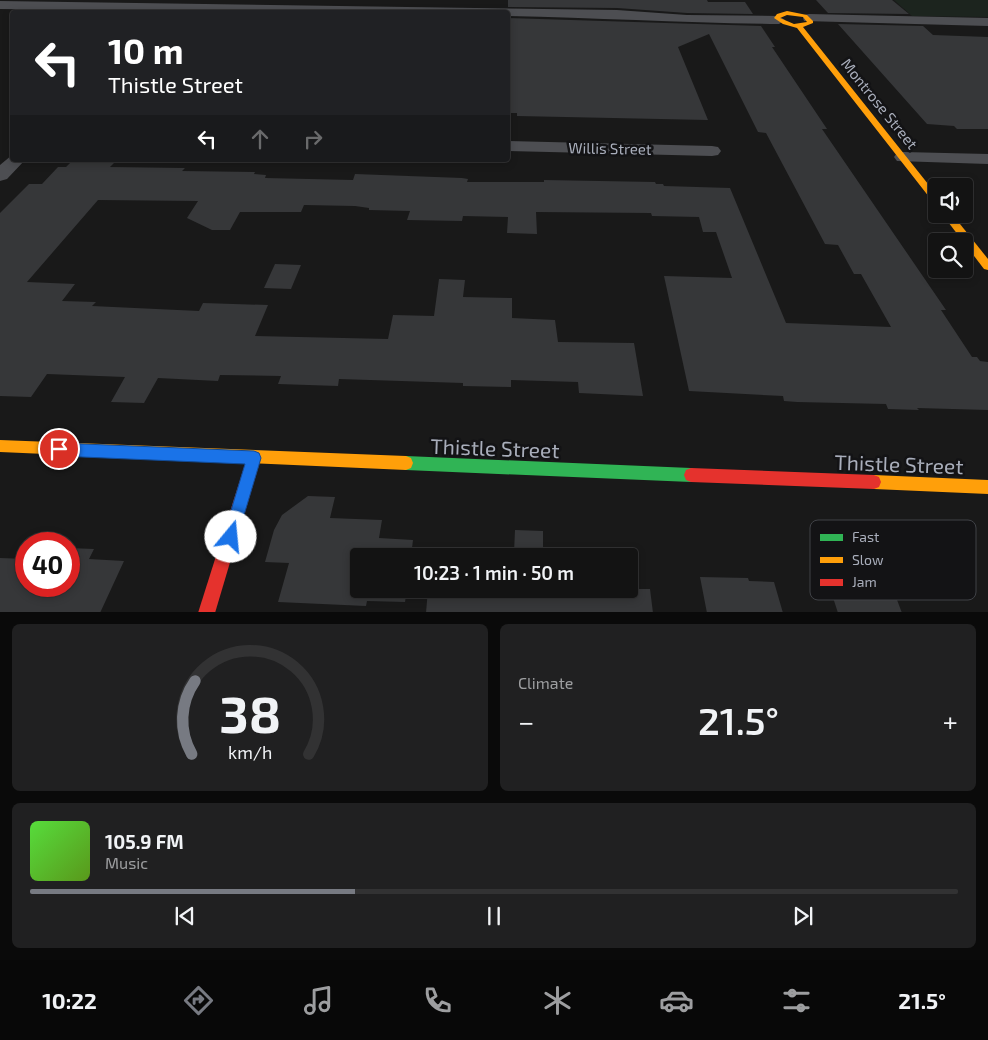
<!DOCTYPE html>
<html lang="en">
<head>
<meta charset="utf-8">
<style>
  body { margin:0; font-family:"Exo 2",sans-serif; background:#202021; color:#f1f3f6; height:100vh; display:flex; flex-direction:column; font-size:19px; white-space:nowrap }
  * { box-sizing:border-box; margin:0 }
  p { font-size:16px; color:#9d9ea0 }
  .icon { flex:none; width:28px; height:28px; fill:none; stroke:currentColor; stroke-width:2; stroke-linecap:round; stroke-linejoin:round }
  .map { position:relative; height:612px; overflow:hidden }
  .side { display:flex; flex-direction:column; gap:12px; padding:12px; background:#0a0a0a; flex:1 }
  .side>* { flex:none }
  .hud { position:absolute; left:10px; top:10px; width:500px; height:152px; border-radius:5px; box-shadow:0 2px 8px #0003,0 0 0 1px #323233; background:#202124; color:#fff; overflow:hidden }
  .fabs { position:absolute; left:928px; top:178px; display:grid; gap:10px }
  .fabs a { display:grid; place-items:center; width:45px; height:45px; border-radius:5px; background:#131313; box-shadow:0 2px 8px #0003,0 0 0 1px #323233; font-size:25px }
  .speed { position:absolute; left:15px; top:532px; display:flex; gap:10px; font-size:25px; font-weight:700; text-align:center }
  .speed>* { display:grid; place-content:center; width:65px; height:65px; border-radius:50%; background:#131313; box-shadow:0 2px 8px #0003,0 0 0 1px #323233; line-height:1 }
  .speed .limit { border:8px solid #d22; background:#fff; color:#111 }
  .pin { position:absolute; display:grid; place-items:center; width:42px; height:42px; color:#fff; margin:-21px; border:2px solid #fff; border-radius:50%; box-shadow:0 1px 5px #0007 }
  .me { position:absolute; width:55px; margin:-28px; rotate:17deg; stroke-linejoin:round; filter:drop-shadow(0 0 4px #0008) }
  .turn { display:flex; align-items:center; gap:18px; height:105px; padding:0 15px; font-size:22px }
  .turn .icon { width:65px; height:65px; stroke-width:2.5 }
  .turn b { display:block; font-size:35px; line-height:42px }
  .lanes { display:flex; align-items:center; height:48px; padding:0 15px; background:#0003; justify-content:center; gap:25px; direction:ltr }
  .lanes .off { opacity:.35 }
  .big { font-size:38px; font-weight:600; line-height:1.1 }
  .side .tile { flex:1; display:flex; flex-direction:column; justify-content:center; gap:8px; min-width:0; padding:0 18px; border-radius:8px; background:#202021 }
  .side .dial { align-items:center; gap:0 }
  .dial svg { height:130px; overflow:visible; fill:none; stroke:#323233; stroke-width:7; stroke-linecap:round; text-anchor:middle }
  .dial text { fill:#f1f3f6; stroke:none }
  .song { display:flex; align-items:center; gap:15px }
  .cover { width:60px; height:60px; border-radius:8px; background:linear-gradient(135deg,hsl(110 70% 55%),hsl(90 70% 35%)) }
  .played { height:5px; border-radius:2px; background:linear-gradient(90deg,#777a82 35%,#323233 35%) }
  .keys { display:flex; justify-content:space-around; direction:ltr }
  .heat { display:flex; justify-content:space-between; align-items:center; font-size:28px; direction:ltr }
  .side .tiles { flex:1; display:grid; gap:12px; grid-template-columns:1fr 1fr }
  .tile:last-child { grid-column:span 2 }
  .trip { position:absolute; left:350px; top:548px; width:288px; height:50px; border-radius:5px; background:#131313; box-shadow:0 2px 8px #0003,0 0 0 1px #323233; font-weight:600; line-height:50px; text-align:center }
  .tabs { display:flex; height:80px; justify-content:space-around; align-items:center; background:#080808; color:#9d9ea0 }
  .tabs .icon { width:35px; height:35px }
  .tabs .selected { color:#777a82 }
  .tabs b { font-size:22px; color:#f1f3f6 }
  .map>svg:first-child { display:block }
</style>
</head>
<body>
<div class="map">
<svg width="988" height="613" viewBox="0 0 988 613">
  <rect width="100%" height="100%" fill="#191919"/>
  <!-- green -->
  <path fill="#1c241e" d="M 894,0 L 988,0 L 988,17 L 912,16 Z"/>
  <!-- building -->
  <g fill="#363739">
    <path d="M 508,0 L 707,0 L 708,2 L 745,2 L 753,14 L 687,13 L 617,8 L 508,7 Z"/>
    <path d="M 816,0 L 892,0 L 909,14 L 828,13 Z"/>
    <path d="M 508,18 L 761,26 L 775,47 L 772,47 L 827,129 L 822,129 L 946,310 L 941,310 L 972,357 L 977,357 L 980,361 L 988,362 L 988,410 L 917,408 L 919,410 L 888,409 L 886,404 L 797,402 L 784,401 L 783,396 L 689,391 L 664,276 L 732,278 L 716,232 L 703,232 L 699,217 L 652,216 L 651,213 L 536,212 L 537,234 L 507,233 L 508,217 L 463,216 L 462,221 L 407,220 L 410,211 L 369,210 L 369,208 L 355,206 L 304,205 L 301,212 L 240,212 L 230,230 L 212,230 L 187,218 L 198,201 L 98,200 L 27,282 L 75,284 L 62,301 L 96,302 L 92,306 L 199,311 L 203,303 L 268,305 L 255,336 L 388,339 L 393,315 L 434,316 L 439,279 L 465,280 L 463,297 L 512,298 L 512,318 L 555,320 L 558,342 L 634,343 L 643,396 L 579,393 L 578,382 L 511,380 L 511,387 L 463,386 L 463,383 L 339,379 L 338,386 L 278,384 L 281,376 L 220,375 L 218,381 L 158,378 L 144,403 L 111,402 L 125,377 L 47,374 L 31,397 L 0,396 L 0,213 L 29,184 L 42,184 L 58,167 L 66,167 L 71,162 L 114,163 L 110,167 L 185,168 L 182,171 L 255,172 L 254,174 L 266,175 L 265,178 L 353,180 L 355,174 L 462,178 L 468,179 L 467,182 L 544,182 L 544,180 L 655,182 L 656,184 L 663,184 L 664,186 L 730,188 L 786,323 L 891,327 L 861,274 L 854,274 L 838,245 L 825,244 L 766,133 L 758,132 L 709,34 L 678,47 L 708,120 L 517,116 L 517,113 L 508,113 L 511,49 L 508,49 Z"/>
    <path d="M 838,24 L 923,26 L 933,35 L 988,37 L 988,129 L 957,129 L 954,126 L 927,124 Z"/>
    <path d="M 275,264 L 301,265 L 291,289 L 264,288 Z"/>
    <path d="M 308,496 L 335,497 L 330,518 L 382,520 L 379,538 L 413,540 L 411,556 L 359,556 L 359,589 L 407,589 L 405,602 L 367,601 L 366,606 L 278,602 L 289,563 L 265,562 L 274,530 L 282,515 Z"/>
    <path d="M 515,530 L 543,531 L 543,556 L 460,556 L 461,551 L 514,553 Z"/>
    <path d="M 69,548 L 94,549 L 89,559 L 124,561 L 100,613 L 0,613 L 0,558 L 26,559 L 26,586 L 69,586 Z"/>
    <path d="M 831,574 L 883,576 L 887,584 L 891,584 L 902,613 L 838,613 L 828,582 L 834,582 Z"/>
    <path d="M 700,577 L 748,578 L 749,581 L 774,582 L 783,613 L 707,613 Z"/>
    <path d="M 428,589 L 650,589 L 653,613 L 426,613 Z"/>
  </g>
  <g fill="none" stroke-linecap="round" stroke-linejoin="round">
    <!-- street -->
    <g fill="#4d4e52" fill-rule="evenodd">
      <path d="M 0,1 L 617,10 L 687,15 L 779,16 L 785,20 L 779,24 C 688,23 598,18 508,16 L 508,12 L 259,12 L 0,9 Z"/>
      <path d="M 809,14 L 988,18 L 988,26 L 804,21 L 803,18 L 804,15 Z"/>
      <path d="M 508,141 L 712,146 L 718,147 L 721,151 L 718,155 L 712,156 L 508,151 Z"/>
      <path d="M 903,152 L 988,154 L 988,164 L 897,161 L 894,157 L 897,153 Z"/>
      <path d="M 12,155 L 12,160 L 25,160 L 7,179 L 0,181 L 0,165 Z"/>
    </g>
    <!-- fast -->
    <path fill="#30b455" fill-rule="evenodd" d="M 406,456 L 691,468 L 696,470 L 698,475 L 696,480 L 691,482 L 406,470 L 401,468 L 399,463 L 401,458 Z"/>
    <!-- slow -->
    <g fill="#ff9f0a" fill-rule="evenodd">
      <path d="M 787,11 L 807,15 L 813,21 L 813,23 L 803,27 L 936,194 L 936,203 L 933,202 L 797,28 L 783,24 L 774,18 L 777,14 ZM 787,15 L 803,17 L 807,22 L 794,24 L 780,18 Z"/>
      <path d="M 942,214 L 952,214 L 988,259 L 988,270 L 984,269 Z"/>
      <path d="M 0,440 L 406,456 L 411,458 L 413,463 L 411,468 L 406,470 L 0,452 Z"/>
      <path d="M 874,475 L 988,480 L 988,494 L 874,489 L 869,487 L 867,482 L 869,477 Z"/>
    </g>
    <!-- jam -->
    <g fill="#e5322d" fill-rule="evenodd">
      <path d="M 254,451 L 259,453 L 261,458 L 215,613 L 198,613 L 247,458 L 249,453 Z"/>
      <path d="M 691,468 L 874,475 L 879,477 L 881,482 L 879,487 L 874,489 L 691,482 L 686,480 L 684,475 L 686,470 Z"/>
    </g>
  </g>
  <!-- route -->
  <path fill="#1a73e8" stroke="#114b97" d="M 59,443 L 254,451 L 259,453 L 261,458 L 236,542 L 231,545 L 225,542 L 223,537 L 245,464 L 59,456 L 54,454 L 52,449 L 54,445 Z"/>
  <g text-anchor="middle" stroke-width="5" stroke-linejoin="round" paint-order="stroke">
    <!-- far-street labels -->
    <g font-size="15" fill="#a9aebb" stroke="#131315">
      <text transform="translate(879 104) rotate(51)" y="5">Montrose Street</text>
      <text transform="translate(610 149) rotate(1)" y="5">Willis Street</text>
    </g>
    <!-- near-street labels -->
    <g font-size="21" fill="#a9aebb" stroke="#131315">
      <text transform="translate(495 449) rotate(2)" y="7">Thistle Street</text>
      <text transform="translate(899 465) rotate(2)" y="7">Thistle Street</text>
    </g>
  </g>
  <!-- legend -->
  <rect x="810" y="520" width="166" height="80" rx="8" fill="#131315" stroke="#404247" stroke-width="1"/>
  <rect x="820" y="534" width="23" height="7" fill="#30b455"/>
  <rect x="820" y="557" width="23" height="6" fill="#ff9f0a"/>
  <rect x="820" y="579" width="23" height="7" fill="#e5322d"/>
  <g font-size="14" fill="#a9aebb">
    <text x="852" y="542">Fast</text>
    <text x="852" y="565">Slow</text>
    <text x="852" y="587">Jam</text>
  </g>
</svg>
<div class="fabs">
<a><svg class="icon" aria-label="sound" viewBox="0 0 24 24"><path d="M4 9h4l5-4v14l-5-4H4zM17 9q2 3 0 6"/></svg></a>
<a><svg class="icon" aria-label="search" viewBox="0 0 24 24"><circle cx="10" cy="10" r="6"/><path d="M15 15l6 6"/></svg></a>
</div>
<div class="speed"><div class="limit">40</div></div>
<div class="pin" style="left:59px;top:449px;background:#d93025"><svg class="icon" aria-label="arrive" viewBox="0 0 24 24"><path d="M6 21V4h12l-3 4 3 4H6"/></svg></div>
<svg class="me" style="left:231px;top:537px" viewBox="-20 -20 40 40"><circle r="19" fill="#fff"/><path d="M0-13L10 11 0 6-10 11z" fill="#1a73e8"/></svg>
<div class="trip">10:23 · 1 min · 50 m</div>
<div class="hud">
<div class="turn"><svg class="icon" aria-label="left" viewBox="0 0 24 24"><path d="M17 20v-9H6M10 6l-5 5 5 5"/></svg><div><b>10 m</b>Thistle Street</div></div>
<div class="lanes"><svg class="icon" aria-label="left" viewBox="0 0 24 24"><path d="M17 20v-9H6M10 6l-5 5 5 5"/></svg><svg class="icon off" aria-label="ahead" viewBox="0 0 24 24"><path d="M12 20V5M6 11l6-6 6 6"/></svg><svg class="icon off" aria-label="right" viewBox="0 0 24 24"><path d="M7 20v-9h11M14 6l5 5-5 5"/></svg></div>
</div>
</div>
<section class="side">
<div class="tiles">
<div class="tile dial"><svg viewBox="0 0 100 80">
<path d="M14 69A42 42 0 1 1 86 69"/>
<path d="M14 69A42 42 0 0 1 16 24" stroke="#777a82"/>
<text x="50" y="56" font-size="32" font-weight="700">38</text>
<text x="50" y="72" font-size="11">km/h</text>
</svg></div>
<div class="tile"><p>Climate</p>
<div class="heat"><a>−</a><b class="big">21.5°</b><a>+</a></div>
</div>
<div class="tile">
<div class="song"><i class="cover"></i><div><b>105.9 FM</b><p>Music</p></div></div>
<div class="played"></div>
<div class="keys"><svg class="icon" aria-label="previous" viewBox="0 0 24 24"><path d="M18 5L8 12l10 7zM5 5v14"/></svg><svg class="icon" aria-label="pause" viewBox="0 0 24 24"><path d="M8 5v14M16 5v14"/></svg><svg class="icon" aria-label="next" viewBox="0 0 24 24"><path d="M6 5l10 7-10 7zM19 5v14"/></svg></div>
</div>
</div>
</section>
<nav class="tabs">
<b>10:22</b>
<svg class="icon selected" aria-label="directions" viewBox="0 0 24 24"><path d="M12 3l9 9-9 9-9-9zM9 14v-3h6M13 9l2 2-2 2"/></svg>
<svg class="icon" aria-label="music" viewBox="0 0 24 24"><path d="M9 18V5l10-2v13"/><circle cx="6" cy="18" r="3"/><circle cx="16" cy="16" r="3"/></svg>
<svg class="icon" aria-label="phone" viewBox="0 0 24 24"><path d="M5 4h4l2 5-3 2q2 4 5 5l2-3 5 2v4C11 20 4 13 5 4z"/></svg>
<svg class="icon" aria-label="climate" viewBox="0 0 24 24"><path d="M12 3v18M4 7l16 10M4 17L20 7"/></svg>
<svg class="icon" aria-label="car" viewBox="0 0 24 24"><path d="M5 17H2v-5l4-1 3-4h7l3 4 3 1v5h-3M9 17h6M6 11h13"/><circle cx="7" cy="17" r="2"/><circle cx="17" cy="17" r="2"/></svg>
<svg class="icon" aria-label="filters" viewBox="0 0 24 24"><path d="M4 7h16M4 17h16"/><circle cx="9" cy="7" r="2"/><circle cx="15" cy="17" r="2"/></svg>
<b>21.5°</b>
</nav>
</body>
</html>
